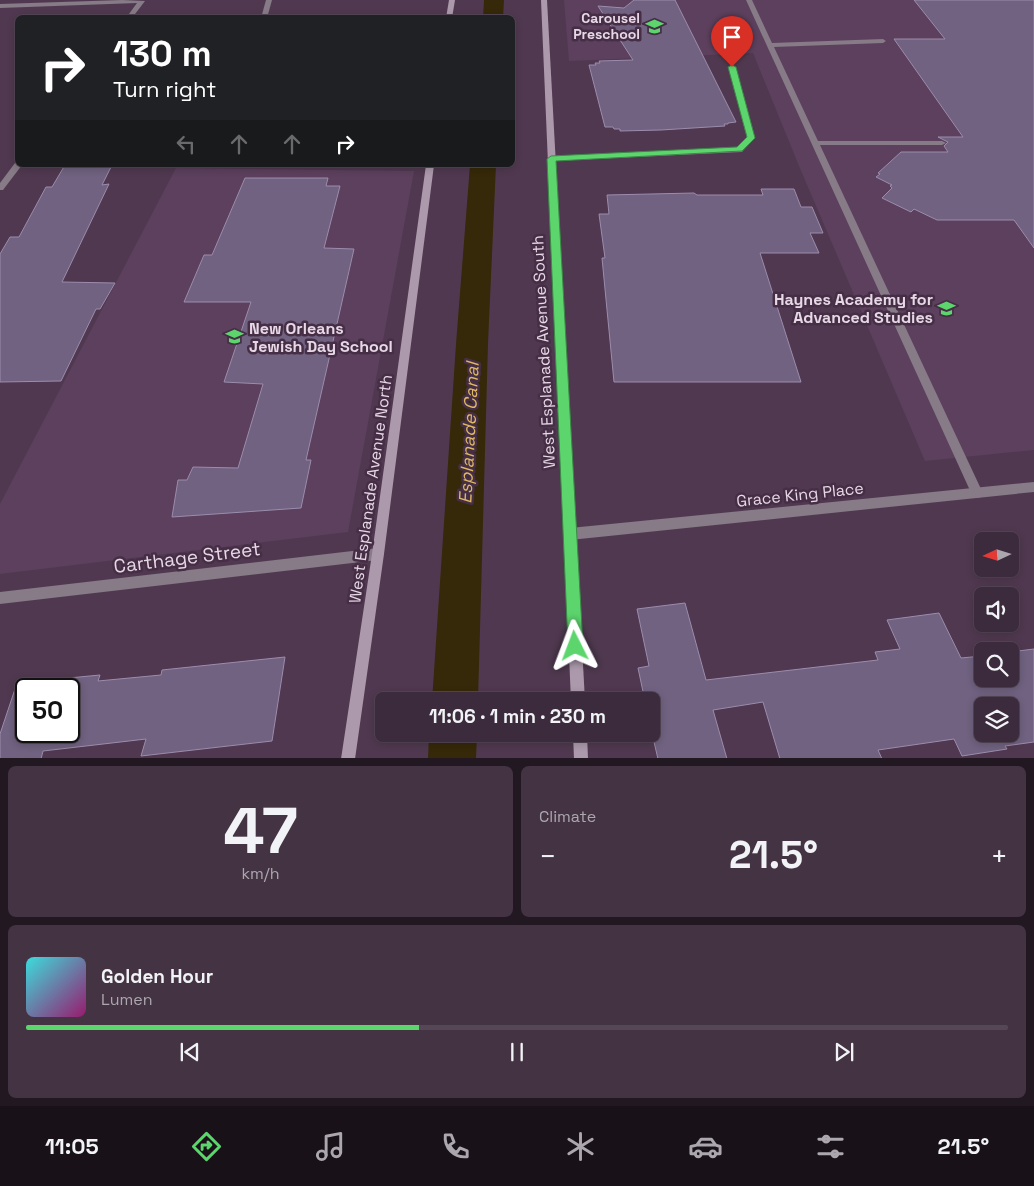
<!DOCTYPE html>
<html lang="en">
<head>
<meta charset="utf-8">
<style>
  body { margin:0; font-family:"Space Grotesk",sans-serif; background:#433343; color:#f1f3f6; height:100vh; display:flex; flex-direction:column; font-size:19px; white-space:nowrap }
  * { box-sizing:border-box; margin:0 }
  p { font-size:16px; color:#aca7af }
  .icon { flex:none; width:28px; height:28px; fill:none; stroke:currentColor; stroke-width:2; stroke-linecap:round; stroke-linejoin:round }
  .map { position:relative; height:758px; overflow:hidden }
  .details { display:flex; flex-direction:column; gap:8px; padding:8px; background:#211821; flex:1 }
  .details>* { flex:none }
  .guide { position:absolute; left:15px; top:15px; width:500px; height:152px; border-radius:8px; box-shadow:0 2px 8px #0003,0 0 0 1px #554756; background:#202124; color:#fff; overflow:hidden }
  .needle { width:32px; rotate:266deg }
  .tools { position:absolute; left:974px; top:532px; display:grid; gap:10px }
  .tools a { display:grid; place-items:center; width:45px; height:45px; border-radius:8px; background:#3c2b3c; box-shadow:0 2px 8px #0003,0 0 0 1px #554756; font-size:25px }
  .speed { position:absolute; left:15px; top:678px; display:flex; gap:10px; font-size:25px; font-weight:700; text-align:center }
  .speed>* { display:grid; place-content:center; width:65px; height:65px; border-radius:50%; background:#3c2b3c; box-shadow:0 2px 8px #0003,0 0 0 1px #554756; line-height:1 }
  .speed .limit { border:2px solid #111; border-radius:8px; background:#fff; color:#111 }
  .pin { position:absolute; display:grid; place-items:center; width:42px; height:42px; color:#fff; margin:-51px -21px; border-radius:50% 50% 50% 0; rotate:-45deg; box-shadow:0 0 5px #0007 }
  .pin .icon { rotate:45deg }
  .me { position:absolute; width:55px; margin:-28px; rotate:357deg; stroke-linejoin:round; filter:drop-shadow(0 0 4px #0008) }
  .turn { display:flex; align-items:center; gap:18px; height:105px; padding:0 15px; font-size:22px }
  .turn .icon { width:65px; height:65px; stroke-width:2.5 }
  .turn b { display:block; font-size:35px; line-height:42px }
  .lanes { display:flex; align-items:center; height:48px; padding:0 15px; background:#0003; justify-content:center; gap:25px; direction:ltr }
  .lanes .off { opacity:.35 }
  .big { font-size:38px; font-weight:700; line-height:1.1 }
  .details .card { flex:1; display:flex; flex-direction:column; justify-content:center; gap:8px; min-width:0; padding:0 18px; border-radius:8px; background:#433343 }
  .details .dial { align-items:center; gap:0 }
  .dial b { font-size:65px; line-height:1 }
  .song { display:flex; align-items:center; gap:15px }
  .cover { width:60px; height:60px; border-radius:8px; background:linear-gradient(135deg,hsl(180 70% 55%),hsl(320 70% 35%)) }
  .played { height:5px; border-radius:2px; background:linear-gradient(90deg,#5cd56d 40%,#554756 40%) }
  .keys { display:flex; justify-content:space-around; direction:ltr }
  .heat { display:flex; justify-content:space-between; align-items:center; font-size:28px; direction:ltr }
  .details .tiles { flex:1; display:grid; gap:8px; grid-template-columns:1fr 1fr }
  .card:last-child { grid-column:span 2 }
  .trip { position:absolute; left:375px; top:692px; width:285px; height:50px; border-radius:8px; background:#3c2b3c; box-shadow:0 2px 8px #0003,0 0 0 1px #554756; font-weight:700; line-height:50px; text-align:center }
  .menu { display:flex; height:80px; justify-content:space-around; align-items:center; background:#181118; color:#aca7af }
  .menu .icon { width:35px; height:35px }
  .menu .on { color:#5cd56d }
  .menu b { font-size:22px; color:#f1f3f6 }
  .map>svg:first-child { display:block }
</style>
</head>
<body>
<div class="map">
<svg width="1034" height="759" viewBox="0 0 1034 759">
  <rect width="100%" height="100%" fill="#503950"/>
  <!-- built -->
  <g fill="#5c405d">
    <path d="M 564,0 L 1034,0 L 1034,450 L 925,461 L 799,166 L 753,53 L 569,61 Z"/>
    <path d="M 176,168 L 414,171 L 348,532 L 0,574 L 0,504 Z"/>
  </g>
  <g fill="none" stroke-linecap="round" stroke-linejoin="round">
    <!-- canal -->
    <g fill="#362909" fill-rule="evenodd">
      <path d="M 484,0 L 504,0 L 503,18 L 483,18 Z"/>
      <path d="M 470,165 L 496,165 L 488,344 L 478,701 L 432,701 L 456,344 Z"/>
      <path d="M 429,734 L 477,734 L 476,759 L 428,759 Z"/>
    </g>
  </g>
  <!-- building -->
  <g fill="#706280" stroke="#9c8cad" fill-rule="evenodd">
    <path d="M 634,0 L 675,0 L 736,122 L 728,123 L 728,124 L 724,124 L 725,126 L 661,130 L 620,131 L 620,129 L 614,129 L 613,127 L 605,127 L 589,65 L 596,65 L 595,63 L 600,63 L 599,61 L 633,60 L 598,6 L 624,8 Z"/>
    <path d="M 914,0 L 1034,0 L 1034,248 L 1014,220 L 937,220 L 914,209 L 911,212 L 882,198 L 892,188 L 890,186 L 892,185 L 876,177 L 880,174 L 878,173 L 901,152 L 948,152 L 944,146 L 948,142 L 938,137 L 963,137 L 894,39 L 945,39 Z"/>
    <path d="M 65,165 L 112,165 L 102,185 L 109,184 L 62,282 L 115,283 L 100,309 L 96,309 L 61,381 L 0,382 L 0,254 L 10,237 L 19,237 L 46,187 L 52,187 Z"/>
    <path d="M 245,178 L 328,178 L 326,186 L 340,186 L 324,248 L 354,249 L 306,460 L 311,460 L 301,508 L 172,517 L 178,480 L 187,480 L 193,467 L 238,468 L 263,384 L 224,382 L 251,302 L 184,302 L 204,255 L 212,255 Z"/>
    <path d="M 761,189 L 794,189 L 801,207 L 812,207 L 823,233 L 810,233 L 819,253 L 760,253 L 801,382 L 614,382 L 602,258 L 605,258 L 599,214 L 609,214 L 607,195 L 694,193 L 697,195 L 763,195 Z"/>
    <path d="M 685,603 L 706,680 L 878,660 L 875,652 L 900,649 L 887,620 L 939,613 L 961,658 L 982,656 L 982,679 L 1010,679 L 1010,652 L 1034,649 L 1034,742 L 1005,746 L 1007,749 L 962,756 L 954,739 L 878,750 L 882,759 L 780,759 L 763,702 L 713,710 L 727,759 L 658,759 L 651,729 L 651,701 L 645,701 L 638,668 L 649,666 L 637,609 ZM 982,706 L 1010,706 L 1010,734 L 982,734 Z"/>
    <path d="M 285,657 L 272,741 L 141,756 L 146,739 L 43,751 L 41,759 L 0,759 L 0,734 L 17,683 L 100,675 L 98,681 L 161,675 L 162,670 ZM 26,689 L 69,689 L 69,731 L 26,731 Z"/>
  </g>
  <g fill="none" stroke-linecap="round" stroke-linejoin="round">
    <!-- service -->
    <g fill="#867b86" fill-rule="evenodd">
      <path d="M 266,0 L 272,0 L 267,18 L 261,18 Z"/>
      <path d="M 746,0 L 752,0 L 772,43 L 883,39 L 886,41 L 883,43 L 774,47 L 818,141 L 942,141 L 946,143 L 942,145 L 820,145 L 981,489 L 983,493 L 981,497 L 977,498 L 973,497 Z"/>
      <path d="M 732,65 L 735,67 L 755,138 L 742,152 L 551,161 L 547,159 L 551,157 L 737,148 L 747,138 L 729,67 Z"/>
    </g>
    <!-- minor -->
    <g fill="#867b86" fill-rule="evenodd">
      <path d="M 122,0 L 145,1 L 132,18 L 126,18 L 137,3 L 0,8 L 0,4 Z"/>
      <path d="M 15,163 L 22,165 L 3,190 L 0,190 L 0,183 Z"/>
      <path d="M 1034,482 L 1034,492 L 570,540 L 566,538 L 564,534 L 566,530 L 570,528 Z"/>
      <path d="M 378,548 L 382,550 L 384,554 L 382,558 L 378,560 L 0,604 L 0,592 Z"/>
    </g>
    <!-- secondary -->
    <g fill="#ac9aac" fill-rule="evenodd">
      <path d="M 449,0 L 455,0 L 452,18 L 446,18 Z"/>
      <path d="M 541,0 L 547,0 L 585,701 L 571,701 Z"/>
      <path d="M 426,165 L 434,165 L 384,554 L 355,759 L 341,759 L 372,554 Z"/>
      <path d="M 573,734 L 587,734 L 588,759 L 574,759 Z"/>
    </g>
  </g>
  <!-- route -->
  <path fill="#5cd56d" stroke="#3c8a47" d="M 732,65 L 736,67 L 755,138 L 742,151 L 556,161 L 583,646 L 580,651 L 575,653 L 570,651 L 568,646 L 547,159 L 551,156 L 737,147 L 747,137 L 728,67 Z"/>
  <!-- icons -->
  <defs>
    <symbol id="school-bare" viewBox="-9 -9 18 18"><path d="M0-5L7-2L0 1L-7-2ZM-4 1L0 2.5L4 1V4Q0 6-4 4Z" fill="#5cd56d" stroke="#452e46" stroke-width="2.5" paint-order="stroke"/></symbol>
  </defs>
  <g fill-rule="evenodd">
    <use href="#school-bare" x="642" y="14" width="25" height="25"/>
    <use href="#school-bare" x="934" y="296" width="25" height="25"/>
    <use href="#school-bare" x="222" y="324" width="25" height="25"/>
  </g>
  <g text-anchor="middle" stroke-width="5" stroke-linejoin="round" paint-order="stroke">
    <!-- far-poi labels -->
    <g font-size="14" font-weight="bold" fill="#e7d8e6" stroke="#452e46" text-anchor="end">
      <text x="640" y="23">Carousel<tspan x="640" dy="16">Preschool</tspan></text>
    </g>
    <!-- poi labels -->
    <g font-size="16" font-weight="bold" fill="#e7d8e6" stroke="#452e46" text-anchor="end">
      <text x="933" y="305">Haynes Academy for<tspan x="933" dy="18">Advanced Studies</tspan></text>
      <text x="249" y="334" text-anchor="start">New Orleans<tspan x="249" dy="18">Jewish Day School</tspan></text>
    </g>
    <!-- street labels -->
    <g font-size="16" fill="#e7d8e6" stroke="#452e46">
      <text transform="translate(543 352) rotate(-93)" y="6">West Esplanade Avenue South</text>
      <text transform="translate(370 489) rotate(-82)" y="6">West Esplanade Avenue North</text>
      <text transform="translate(800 494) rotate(-6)" y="6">Grace King Place</text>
    </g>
    <!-- water labels -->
    <g font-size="18" font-style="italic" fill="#deb963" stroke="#452e46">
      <text transform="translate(469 433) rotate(-87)" y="6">Esplanade Canal</text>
    </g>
    <!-- near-street labels -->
    <g font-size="19" fill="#e7d8e6" stroke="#452e46">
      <text transform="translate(187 557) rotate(-7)" y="7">Carthage Street</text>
    </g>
  </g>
</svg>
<div class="tools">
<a><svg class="needle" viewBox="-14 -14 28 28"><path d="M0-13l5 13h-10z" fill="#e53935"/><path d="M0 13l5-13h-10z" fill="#aca7af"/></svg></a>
<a><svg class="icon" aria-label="sound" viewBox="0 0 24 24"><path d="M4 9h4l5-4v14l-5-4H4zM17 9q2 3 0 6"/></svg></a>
<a><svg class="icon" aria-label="search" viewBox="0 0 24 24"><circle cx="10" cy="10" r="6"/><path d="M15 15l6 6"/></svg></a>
<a><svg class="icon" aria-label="layers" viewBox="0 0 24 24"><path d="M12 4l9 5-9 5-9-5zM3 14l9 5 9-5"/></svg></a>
</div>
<div class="speed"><div class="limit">50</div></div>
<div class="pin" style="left:732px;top:67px;background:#d93025"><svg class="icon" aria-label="arrive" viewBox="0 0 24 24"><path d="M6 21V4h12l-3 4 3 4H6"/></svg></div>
<svg class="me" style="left:575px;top:646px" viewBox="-20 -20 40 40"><path d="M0-17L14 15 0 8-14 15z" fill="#5cd56d" stroke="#fff" stroke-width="4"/></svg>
<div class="trip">11:06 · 1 min · 230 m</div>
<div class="guide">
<div class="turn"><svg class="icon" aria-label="right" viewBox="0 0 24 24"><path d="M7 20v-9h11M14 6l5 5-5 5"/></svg><div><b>130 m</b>Turn right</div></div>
<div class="lanes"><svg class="icon off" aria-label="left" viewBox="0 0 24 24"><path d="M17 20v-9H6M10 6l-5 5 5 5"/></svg><svg class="icon off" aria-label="ahead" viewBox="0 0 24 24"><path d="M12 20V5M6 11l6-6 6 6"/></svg><svg class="icon off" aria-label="ahead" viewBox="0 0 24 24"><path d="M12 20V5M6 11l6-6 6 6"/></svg><svg class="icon" aria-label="right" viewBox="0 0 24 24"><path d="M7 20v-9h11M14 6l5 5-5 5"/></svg></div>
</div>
</div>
<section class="details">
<div class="tiles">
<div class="card dial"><b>47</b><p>km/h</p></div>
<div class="card"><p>Climate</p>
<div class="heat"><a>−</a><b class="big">21.5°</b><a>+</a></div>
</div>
<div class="card">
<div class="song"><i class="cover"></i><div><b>Golden Hour</b><p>Lumen</p></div></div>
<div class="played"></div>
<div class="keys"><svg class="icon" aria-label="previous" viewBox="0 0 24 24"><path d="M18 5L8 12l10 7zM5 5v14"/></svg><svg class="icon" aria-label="pause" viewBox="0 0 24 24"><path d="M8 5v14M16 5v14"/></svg><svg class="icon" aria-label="next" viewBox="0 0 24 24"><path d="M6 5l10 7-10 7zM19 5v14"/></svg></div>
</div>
</div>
</section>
<nav class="menu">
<b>11:05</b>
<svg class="icon on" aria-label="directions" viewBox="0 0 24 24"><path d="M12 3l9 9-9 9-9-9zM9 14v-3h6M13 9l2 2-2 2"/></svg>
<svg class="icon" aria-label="music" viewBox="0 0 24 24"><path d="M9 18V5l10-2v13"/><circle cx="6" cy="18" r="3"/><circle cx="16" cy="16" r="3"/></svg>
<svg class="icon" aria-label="phone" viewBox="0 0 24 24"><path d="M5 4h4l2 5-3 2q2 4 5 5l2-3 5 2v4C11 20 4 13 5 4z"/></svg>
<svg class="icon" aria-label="climate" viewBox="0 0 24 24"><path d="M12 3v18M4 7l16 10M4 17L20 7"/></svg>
<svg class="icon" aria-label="car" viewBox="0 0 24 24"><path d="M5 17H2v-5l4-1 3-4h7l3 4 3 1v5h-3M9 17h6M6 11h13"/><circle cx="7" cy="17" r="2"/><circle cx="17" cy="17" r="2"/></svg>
<svg class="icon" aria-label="filters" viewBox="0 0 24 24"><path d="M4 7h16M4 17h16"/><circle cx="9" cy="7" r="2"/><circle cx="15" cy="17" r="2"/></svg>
<b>21.5°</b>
</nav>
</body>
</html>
